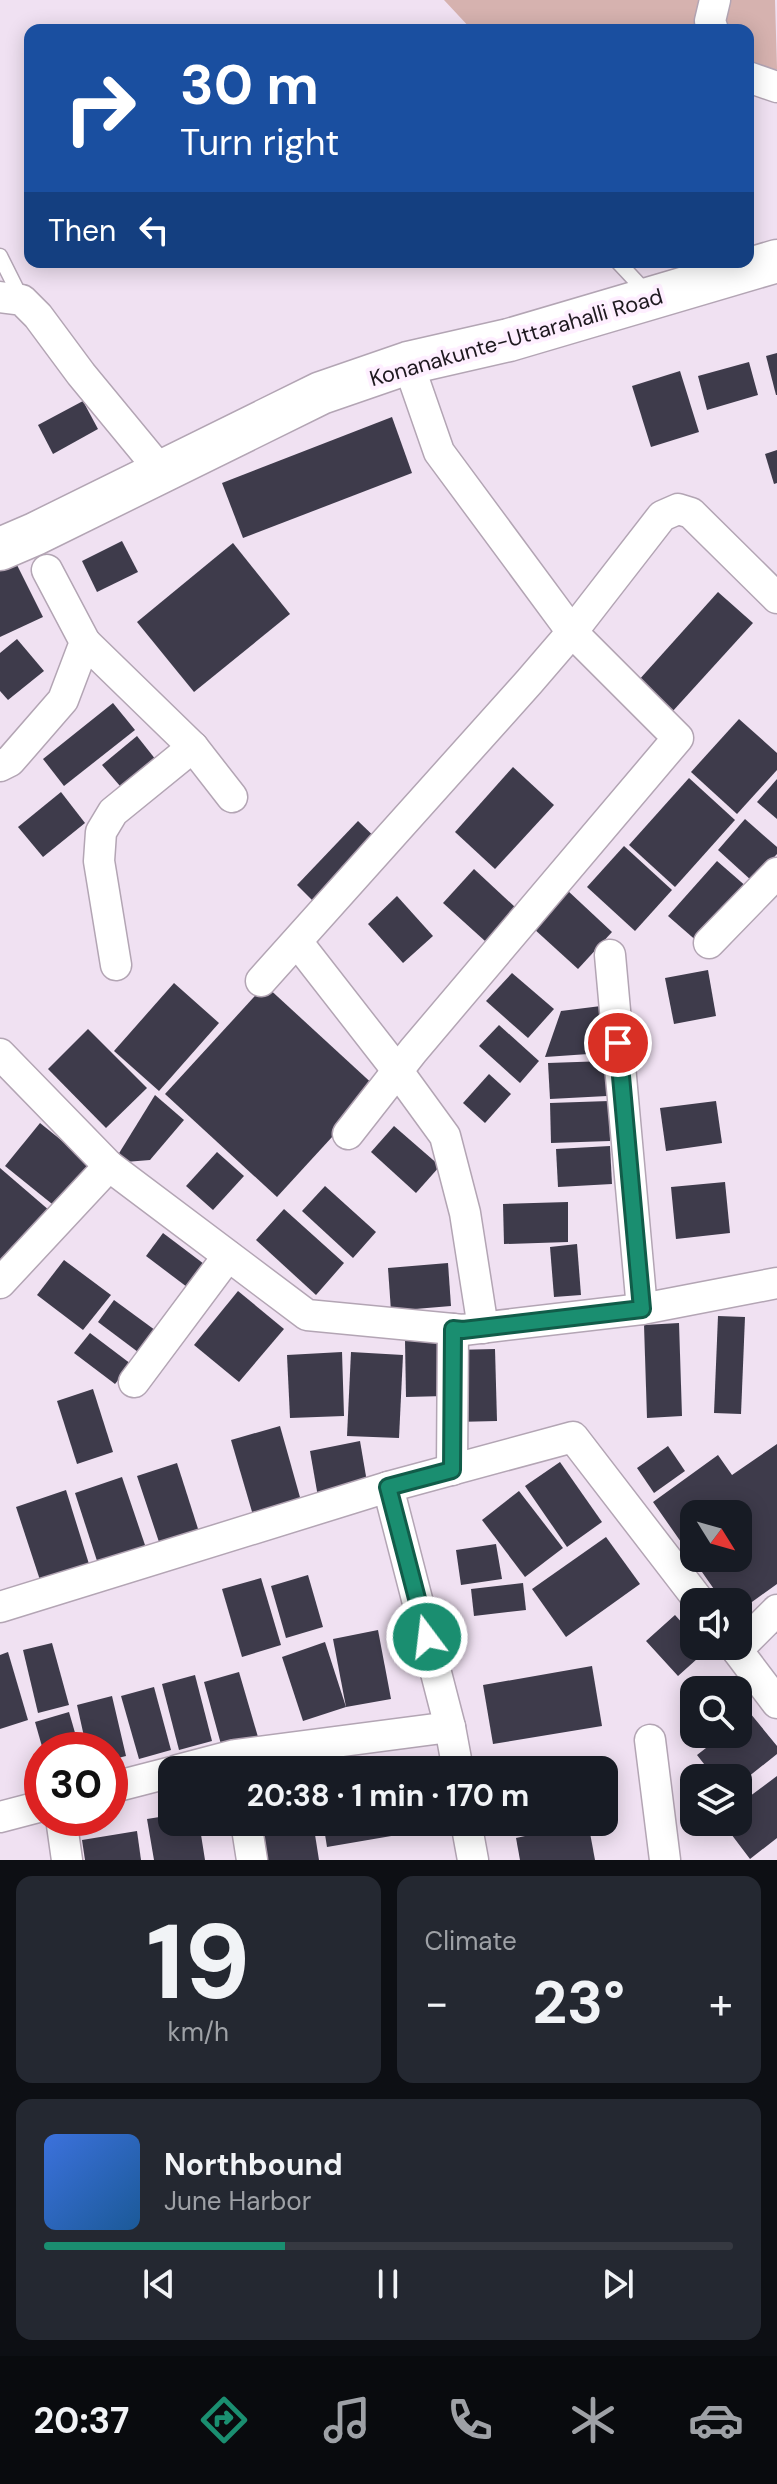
<!DOCTYPE html>
<html lang="en">
<head>
<meta charset="utf-8">
<style>
  body { margin:0; font-family:"DM Sans",sans-serif; background:#242831; color:#f1f3f6; height:100vh; display:flex; flex-direction:column; font-size:30px; white-space:nowrap }
  * { box-sizing:border-box; margin:0 }
  p { font-size:26px; color:#9ea1a6 }
  .icon { flex:none; width:44px; height:44px; fill:none; stroke:currentColor; stroke-width:2; stroke-linecap:round; stroke-linejoin:round }
  .map { position:relative; height:1860px; overflow:hidden }
  .drawer { display:flex; flex-direction:column; gap:16px; padding:16px; background:#0d0f14; flex:1 }
  .drawer>* { flex:none }
  .top-card { position:absolute; left:24px; top:24px; width:730px; height:244px; border-radius:16px; box-shadow:0 4px 20px #0003; background:#1a4fa0; color:#fff; overflow:hidden }
  .needle { width:52px; rotate:127deg }
  .tools { position:absolute; left:680px; top:1500px; display:grid; gap:16px }
  .tools a { display:grid; place-items:center; width:72px; height:72px; border-radius:16px; background:#171b24; box-shadow:0 4px 20px #0003; font-size:40px }
  .speed { position:absolute; left:24px; top:1732px; display:flex; gap:16px; font-size:40px; font-weight:700; text-align:center }
  .speed>* { display:grid; place-content:center; width:104px; height:104px; border-radius:50%; background:#171b24; box-shadow:0 4px 20px #0003; line-height:1 }
  .speed .limit { border:12px solid #d22; background:#fff; color:#111 }
  .pin { position:absolute; display:grid; place-items:center; width:68px; height:68px; color:#fff; margin:-34px; border:4px solid #fff; border-radius:50%; box-shadow:0 2px 8px #0007 }
  .me { position:absolute; width:88px; margin:-44px; rotate:345deg; stroke-linejoin:round; filter:drop-shadow(0 0 6px #0008) }
  .turn { display:flex; align-items:center; gap:28px; height:168px; padding:0 24px; font-size:36px }
  .turn .icon { width:104px; height:104px; stroke-width:2.5 }
  .turn b { display:block; font-size:56px; line-height:68px }
  .then { display:flex; align-items:center; height:76px; padding:0 24px; background:#0003; gap:16px; font-size:30px }
  .big { font-size:60px; font-weight:700; line-height:1.1 }
  .drawer .widget { flex:1; display:flex; flex-direction:column; justify-content:center; gap:12px; min-width:0; padding:0 28px; border-radius:16px; background:#242831 }
  .drawer .dial { align-items:center; gap:0 }
  .dial b { font-size:104px; line-height:1 }
  .song { display:flex; align-items:center; gap:24px }
  .cover { width:96px; height:96px; border-radius:12px; background:linear-gradient(135deg,hsl(220 70% 55%),hsl(210 70% 35%)) }
  .played { height:8px; border-radius:4px; background:linear-gradient(90deg,#1a8e70 35%,#363941 35%) }
  .keys { display:flex; justify-content:space-around; direction:ltr }
  .heat { display:flex; justify-content:space-between; align-items:center; font-size:44px; direction:ltr }
  .drawer .tiles { flex:1; display:grid; gap:16px; grid-template-columns:1fr 1fr }
  .widget:last-child { grid-column:span 2 }
  .trip { position:absolute; left:158px; top:1756px; width:460px; height:80px; border-radius:16px; background:#171b24; box-shadow:0 4px 20px #0003; font-weight:700; line-height:80px; text-align:center }
  .dock { display:flex; height:128px; justify-content:space-around; align-items:center; background:#090b0e; color:#9ea1a6 }
  .dock .icon { width:56px; height:56px }
  .dock .on { color:#1a8e70 }
  .dock b { font-size:36px; color:#f1f3f6 }
  .map>svg:first-child { display:block }
</style>
</head>
<body>
<div class="map">
<svg width="777" height="1860" viewBox="0 0 777 1860">
  <rect width="100%" height="100%" fill="#f0e1f2"/>
  <!-- green -->
  <path fill="#d6b2af" d="M 444,0 L 775,0 L 777,69 L 748,93 L 748,30 L 472,30 Z"/>
  <!-- building -->
  <g fill="#3e3b4b" fill-rule="evenodd">
    <path d="M 777,353 L 777,395 L 776,395 L 766,356 Z"/>
    <path d="M 749,362 L 758,395 L 707,410 L 698,376 Z"/>
    <path d="M 680,371 L 699,432 L 651,447 L 632,386 Z"/>
    <path d="M 83,401 L 98,429 L 53,454 L 38,425 Z"/>
    <path d="M 392,417 L 412,473 L 243,538 L 222,483 Z"/>
    <path d="M 777,450 L 777,483 L 774,484 L 765,454 Z"/>
    <path d="M 122,541 L 138,572 L 97,592 L 82,561 Z"/>
    <path d="M 233,543 L 290,614 L 194,692 L 137,622 Z"/>
    <path d="M 10,551 L 43,617 L 0,637 L 0,556 Z"/>
    <path d="M 718,592 L 753,623 L 672,712 L 638,681 Z"/>
    <path d="M 17,639 L 44,671 L 8,700 L 0,691 L 0,653 Z"/>
    <path d="M 113,703 L 135,730 L 64,786 L 43,759 Z"/>
    <path d="M 739,719 L 777,753 L 777,770 L 737,814 L 691,772 Z"/>
    <path d="M 137,736 L 160,765 L 126,793 L 102,765 Z"/>
    <path d="M 513,767 L 554,805 L 495,869 L 455,832 Z"/>
    <path d="M 689,778 L 735,820 L 675,887 L 629,845 Z"/>
    <path d="M 777,779 L 777,819 L 757,802 Z"/>
    <path d="M 61,792 L 85,823 L 43,857 L 18,827 Z"/>
    <path d="M 745,819 L 777,847 L 777,854 L 752,881 L 718,850 Z"/>
    <path d="M 358,821 L 383,845 L 321,909 L 297,885 Z"/>
    <path d="M 624,846 L 672,890 L 635,931 L 587,887 Z"/>
    <path d="M 717,861 L 748,888 L 699,943 L 668,916 Z"/>
    <path d="M 474,869 L 516,908 L 485,941 L 443,903 Z"/>
    <path d="M 567,890 L 612,932 L 578,969 L 533,928 Z"/>
    <path d="M 397,896 L 433,936 L 403,963 L 368,924 Z"/>
    <path d="M 708,970 L 716,1016 L 674,1024 L 665,978 Z"/>
    <path d="M 512,973 L 554,1009 L 528,1038 L 486,1001 Z"/>
    <path d="M 174,983 L 219,1023 L 159,1091 L 114,1051 Z"/>
    <path d="M 265,985 L 377,1088 L 277,1197 L 165,1094 Z"/>
    <path d="M 601,1006 L 603,1053 L 545,1057 L 561,1011 Z"/>
    <path d="M 499,1025 L 539,1061 L 520,1083 L 479,1046 Z"/>
    <path d="M 88,1029 L 147,1088 L 106,1128 L 48,1069 Z"/>
    <path d="M 606,1061 L 607,1096 L 550,1099 L 548,1063 Z"/>
    <path d="M 489,1074 L 511,1094 L 485,1123 L 463,1103 Z"/>
    <path d="M 155,1095 L 184,1120 L 150,1160 L 113,1163 Z"/>
    <path d="M 609,1101 L 610,1141 L 551,1143 L 550,1103 Z"/>
    <path d="M 716,1101 L 722,1143 L 666,1151 L 660,1108 Z"/>
    <path d="M 40,1123 L 97,1169 L 62,1212 L 5,1166 Z"/>
    <path d="M 394,1126 L 440,1166 L 416,1193 L 371,1152 Z"/>
    <path d="M 610,1146 L 612,1184 L 558,1187 L 556,1149 Z"/>
    <path d="M 217,1152 L 244,1176 L 213,1210 L 186,1186 Z"/>
    <path d="M 0,1168 L 50,1211 L 0,1270 Z"/>
    <path d="M 725,1182 L 730,1233 L 676,1239 L 671,1187 Z"/>
    <path d="M 325,1186 L 376,1232 L 353,1258 L 302,1211 Z"/>
    <path d="M 568,1202 L 568,1242 L 504,1244 L 503,1204 Z"/>
    <path d="M 284,1209 L 344,1263 L 316,1295 L 256,1240 Z"/>
    <path d="M 163,1233 L 208,1267 L 191,1290 L 146,1256 Z"/>
    <path d="M 577,1244 L 581,1295 L 554,1297 L 550,1247 Z"/>
    <path d="M 64,1260 L 111,1295 L 83,1330 L 37,1295 Z"/>
    <path d="M 448,1263 L 451,1306 L 391,1311 L 388,1268 Z"/>
    <path d="M 238,1291 L 284,1329 L 239,1382 L 194,1345 Z"/>
    <path d="M 114,1300 L 159,1333 L 142,1355 L 98,1322 Z"/>
    <path d="M 718,1316 L 745,1317 L 741,1414 L 714,1413 Z"/>
    <path d="M 679,1323 L 682,1416 L 647,1418 L 644,1325 Z"/>
    <path d="M 90,1333 L 131,1364 L 115,1384 L 74,1353 Z"/>
    <path d="M 444,1339 L 445,1396 L 406,1397 L 405,1340 Z"/>
    <path d="M 495,1349 L 497,1421 L 455,1422 L 453,1350 Z"/>
    <path d="M 342,1352 L 344,1416 L 290,1418 L 287,1355 Z"/>
    <path d="M 351,1352 L 403,1355 L 399,1438 L 347,1436 Z"/>
    <path d="M 93,1389 L 113,1452 L 77,1464 L 57,1401 Z"/>
    <path d="M 280,1426 L 303,1508 L 255,1522 L 231,1440 Z"/>
    <path d="M 360,1441 L 368,1488 L 318,1497 L 310,1451 Z"/>
    <path d="M 777,1444 L 777,1584 L 738,1612 L 738,1602 L 723,1602 L 653,1502 L 718,1455 L 732,1475 ZM 694,1514 L 738,1514 L 738,1558 L 694,1558 Z"/>
    <path d="M 668,1446 L 685,1471 L 654,1493 L 637,1468 Z"/>
    <path d="M 560,1462 L 602,1522 L 567,1547 L 525,1486 Z"/>
    <path d="M 177,1463 L 200,1535 L 161,1548 L 137,1476 Z"/>
    <path d="M 122,1477 L 147,1551 L 99,1567 L 75,1493 Z"/>
    <path d="M 66,1490 L 89,1564 L 40,1580 L 16,1507 Z"/>
    <path d="M 519,1491 L 563,1548 L 525,1577 L 482,1520 Z"/>
    <path d="M 606,1537 L 640,1584 L 566,1637 L 532,1589 Z"/>
    <path d="M 496,1544 L 502,1579 L 461,1585 L 456,1550 Z"/>
    <path d="M 308,1575 L 323,1627 L 286,1638 L 271,1586 Z"/>
    <path d="M 261,1578 L 281,1645 L 242,1657 L 222,1589 Z"/>
    <path d="M 523,1583 L 526,1610 L 474,1616 L 471,1589 Z"/>
    <path d="M 675,1615 L 694,1636 L 694,1646 L 703,1646 L 707,1650 L 678,1676 L 646,1641 Z"/>
    <path d="M 378,1630 L 391,1699 L 346,1707 L 333,1639 Z"/>
    <path d="M 325,1642 L 346,1707 L 303,1721 L 282,1657 Z"/>
    <path d="M 52,1643 L 69,1705 L 38,1713 L 23,1650 Z"/>
    <path d="M 8,1652 L 28,1720 L 0,1729 L 0,1655 Z"/>
    <path d="M 592,1666 L 602,1726 L 493,1744 L 483,1685 Z"/>
    <path d="M 239,1672 L 258,1737 L 222,1748 L 204,1682 Z"/>
    <path d="M 195,1675 L 212,1741 L 179,1750 L 162,1684 Z"/>
    <path d="M 154,1687 L 171,1750 L 139,1759 L 121,1696 Z"/>
    <path d="M 112,1696 L 126,1756 L 110,1760 L 110,1750 L 87,1750 L 77,1705 Z"/>
    <path d="M 69,1712 L 80,1750 L 43,1750 L 35,1722 Z"/>
    <path d="M 750,1713 L 777,1746 L 777,1754 L 738,1785 L 738,1778 L 715,1778 L 697,1755 L 724,1734 L 738,1734 L 738,1723 Z"/>
    <path d="M 575,1756 L 578,1770 L 501,1770 L 501,1768 Z"/>
    <path d="M 387,1757 L 389,1770 L 318,1770 L 318,1768 Z"/>
    <path d="M 777,1776 L 777,1838 L 750,1859 L 722,1822 L 738,1822 L 738,1805 Z"/>
    <path d="M 172,1815 L 172,1822 L 199,1822 L 205,1860 L 154,1860 L 147,1819 Z"/>
    <path d="M 303,1822 L 313,1822 L 319,1860 L 266,1860 L 261,1829 Z"/>
    <path d="M 323,1822 L 401,1822 L 403,1834 L 327,1847 Z"/>
    <path d="M 588,1822 L 595,1860 L 520,1860 L 516,1838 Z"/>
    <path d="M 137,1831 L 141,1860 L 85,1860 L 82,1840 Z"/>
  </g>
  <g fill="none" stroke-linecap="round" stroke-linejoin="round">
    <defs>
      <g id="service">
        <path d="M 0,256 L 22,300"/>
        <path d="M 618,262 L 647,293"/>
      </g>
      <g id="minor">
        <path d="M 713,30 L 710,21 L 715,0"/>
        <path d="M 748,77 L 777,87"/>
        <path d="M 0,297 L 22,300 L 38,316 L 81,374 L 161,471"/>
        <path d="M 85,642 L 193,747 L 232,797"/>
        <path d="M 0,766 L 10,761 L 63,700 L 85,642 L 47,570"/>
        <path d="M 298,943 L 397,1070 L 445,1136 L 465,1213 L 483,1328"/>
        <path d="M 709,943 L 777,873"/>
        <path d="M 610,955 L 642,1309"/>
        <path d="M 116,965 L 99,861 L 101,832 L 113,812 L 193,747"/>
        <path d="M 261,981 L 529,682 L 572,632 L 662,516 L 678,509 L 691,513 L 777,598"/>
        <path d="M 0,1054 L 109,1166 L 307,1315 L 463,1330 L 642,1309 L 777,1283"/>
        <path d="M 348,1134 L 413,1051 L 678,738 L 572,632 L 439,452 L 408,363"/>
        <path d="M 0,1283 L 109,1166"/>
        <path d="M 134,1382 L 228,1256"/>
        <path d="M 452,1470 L 453,1329"/>
        <path d="M 388,1487 L 573,1437 L 700,1602"/>
        <path d="M 0,1607 L 388,1487 L 450,1727 L 458,1770"/>
        <path d="M 734,1646 L 777,1703"/>
        <path d="M 737,1650 L 777,1610"/>
        <path d="M 650,1740 L 665,1860"/>
        <path d="M 178,1770 L 235,1755 L 450,1727"/>
        <path d="M 110,1788 L 172,1772"/>
        <path d="M 0,1817 L 42,1806"/>
        <path d="M 61,1818 L 67,1860"/>
        <path d="M 246,1822 L 252,1860"/>
        <path d="M 466,1822 L 473,1860"/>
      </g>
      <path id="secondary" d="M 0,549 L 35,534 L 321,393 L 408,363 L 509,340 L 777,261"/>
    </defs>
    <!-- service casing -->
    <use href="#service" stroke="#b3a5b4" stroke-width="17"/>
    <!-- minor casing -->
    <use href="#minor" stroke="#b3a5b4" stroke-width="33"/>
    <!-- secondary casing -->
    <use href="#secondary" stroke="#b3a5b4" stroke-width="45"/>
    <!-- service -->
    <use href="#service" stroke="#fff" stroke-width="14"/>
    <!-- minor -->
    <use href="#minor" stroke="#fff" stroke-width="30"/>
    <!-- secondary -->
    <use href="#secondary" stroke="#fff" stroke-width="42"/>
  </g>
  <g fill="none" stroke-linecap="round" stroke-linejoin="round">
    <defs>
      <path id="route" d="M 427,1637 L 388,1487 L 452,1470 L 453,1329 L 463,1330 L 642,1309 L 618,1043"/>
    </defs>
    <!-- route casing -->
    <use href="#route" stroke="#115c49" stroke-width="20"/>
    <!-- route -->
    <use href="#route" stroke="#1a8e70" stroke-width="14"/>
  </g>
  <g text-anchor="middle" stroke-width="8" stroke-linejoin="round" paint-order="stroke">
    <!-- street labels -->
    <g font-size="22" fill="#1e191f" stroke="#feefff">
      <text transform="translate(516 337) rotate(-16)" y="8">Konanakunte-Uttarahalli Road</text>
    </g>
  </g>
</svg>
<div class="tools">
<a><svg class="needle" viewBox="-14 -14 28 28"><path d="M0-13l5 13h-10z" fill="#e53935"/><path d="M0 13l5-13h-10z" fill="#9ea1a6"/></svg></a>
<a><svg class="icon" aria-label="sound" viewBox="0 0 24 24"><path d="M4 9h4l5-4v14l-5-4H4zM17 9q2 3 0 6"/></svg></a>
<a><svg class="icon" aria-label="search" viewBox="0 0 24 24"><circle cx="10" cy="10" r="6"/><path d="M15 15l6 6"/></svg></a>
<a><svg class="icon" aria-label="layers" viewBox="0 0 24 24"><path d="M12 4l9 5-9 5-9-5zM3 14l9 5 9-5"/></svg></a>
</div>
<div class="speed"><div class="limit">30</div></div>
<div class="pin" style="left:618px;top:1043px;background:#d93025"><svg class="icon" aria-label="arrive" viewBox="0 0 24 24"><path d="M6 21V4h12l-3 4 3 4H6"/></svg></div>
<svg class="me" style="left:427px;top:1637px" viewBox="-20 -20 40 40"><circle r="17" fill="#1a8e70" stroke="#fff" stroke-width="3"/><path d="M0-11L8 9 0 5-8 9z" fill="#fff"/></svg>
<div class="trip">20:38 · 1 min · 170 m</div>
<div class="top-card">
<div class="turn"><svg class="icon" aria-label="right" viewBox="0 0 24 24"><path d="M7 20v-9h11M14 6l5 5-5 5"/></svg><div><b>30 m</b>Turn right</div></div>
<div class="then">Then<svg class="icon" aria-label="left" viewBox="0 0 24 24"><path d="M17 20v-9H6M10 6l-5 5 5 5"/></svg></div>
</div>
</div>
<section class="drawer">
<div class="tiles">
<div class="widget dial"><b>19</b><p>km/h</p></div>
<div class="widget"><p>Climate</p>
<div class="heat"><a>−</a><b class="big">23°</b><a>+</a></div>
</div>
<div class="widget">
<div class="song"><i class="cover"></i><div><b>Northbound</b><p>June Harbor</p></div></div>
<div class="played"></div>
<div class="keys"><svg class="icon" aria-label="previous" viewBox="0 0 24 24"><path d="M18 5L8 12l10 7zM5 5v14"/></svg><svg class="icon" aria-label="pause" viewBox="0 0 24 24"><path d="M8 5v14M16 5v14"/></svg><svg class="icon" aria-label="next" viewBox="0 0 24 24"><path d="M6 5l10 7-10 7zM19 5v14"/></svg></div>
</div>
</div>
</section>
<nav class="dock">
<b>20:37</b>
<svg class="icon on" aria-label="directions" viewBox="0 0 24 24"><path d="M12 3l9 9-9 9-9-9zM9 14v-3h6M13 9l2 2-2 2"/></svg>
<svg class="icon" aria-label="music" viewBox="0 0 24 24"><path d="M9 18V5l10-2v13"/><circle cx="6" cy="18" r="3"/><circle cx="16" cy="16" r="3"/></svg>
<svg class="icon" aria-label="phone" viewBox="0 0 24 24"><path d="M5 4h4l2 5-3 2q2 4 5 5l2-3 5 2v4C11 20 4 13 5 4z"/></svg>
<svg class="icon" aria-label="climate" viewBox="0 0 24 24"><path d="M12 3v18M4 7l16 10M4 17L20 7"/></svg>
<svg class="icon" aria-label="car" viewBox="0 0 24 24"><path d="M5 17H2v-5l4-1 3-4h7l3 4 3 1v5h-3M9 17h6M6 11h13"/><circle cx="7" cy="17" r="2"/><circle cx="17" cy="17" r="2"/></svg>
</nav>
</body>
</html>
